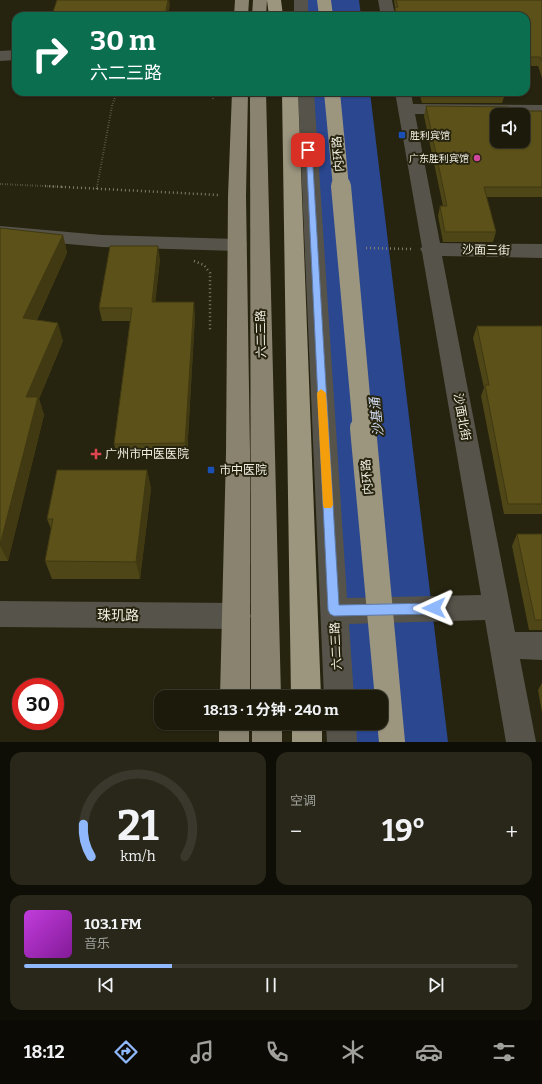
<!DOCTYPE html>
<html lang="zh">
<head>
<meta charset="utf-8">
<style>
  body { margin:0; font-family:Bitter,"Noto Sans SC",serif; background:#292719; color:#f1f3f6; height:100vh; display:flex; flex-direction:column; font-size:15px; white-space:nowrap }
  * { box-sizing:border-box; margin:0 }
  p { font-size:13px; color:#a0a19d }
  .icon { flex:none; width:22px; height:22px; fill:none; stroke:currentColor; stroke-width:2; stroke-linecap:round; stroke-linejoin:round }
  .map { position:relative; height:742px; overflow:hidden }
  .details { display:flex; flex-direction:column; gap:10px; padding:10px; background:#0f0e06; flex:1 }
  .details>* { flex:none }
  .guide { position:absolute; left:12px; top:12px; width:518px; height:84px; border-radius:12px; box-shadow:0 1px 3px #0004,0 0 0 1px #3a382c; background:#0b6e4f; color:#fff; overflow:hidden }
  .fabs { position:absolute; left:490px; top:108px; display:grid; gap:8px }
  .fabs a { display:grid; place-items:center; width:40px; height:40px; border-radius:8px; background:#1c1a0b; box-shadow:0 1px 3px #0004,0 0 0 1px #3a382c; font-size:20px }
  .speed { position:absolute; left:12px; top:678px; display:flex; gap:8px; font-size:20px; font-weight:700; text-align:center }
  .speed>* { display:grid; place-content:center; width:52px; height:52px; border-radius:50%; background:#1c1a0b; box-shadow:0 1px 3px #0004,0 0 0 1px #3a382c; line-height:1 }
  .speed .limit { border:6px solid #d22; background:#fff; color:#111 }
  .pin { position:absolute; display:grid; place-items:center; width:34px; height:34px; color:#fff; margin:-17px; border-radius:8px; box-shadow:0 2px 6px #0006 }
  .me { position:absolute; width:44px; margin:-22px; rotate:269deg; stroke-linejoin:round; filter:drop-shadow(0 0 3px #0008) }
  .turn { display:flex; align-items:center; gap:14px; height:84px; padding:0 12px; font-size:18px }
  .turn .icon { width:52px; height:52px; stroke-width:2.5 }
  .turn b { display:block; font-size:28px; line-height:34px }
  .big { font-size:30px; font-weight:700; line-height:1.1 }
  .details .tile { flex:1; display:flex; flex-direction:column; justify-content:center; gap:6px; min-width:0; padding:0 14px; border-radius:12px; background:#292719 }
  .details .dial { align-items:center; gap:0 }
  .dial svg { height:104px; overflow:visible; fill:none; stroke:#3a382c; stroke-width:7; stroke-linecap:round; text-anchor:middle }
  .dial text { fill:#f1f3f6; stroke:none }
  .song { display:flex; align-items:center; gap:12px }
  .cover { width:48px; height:48px; border-radius:6px; background:linear-gradient(135deg,hsl(290 70% 55%),hsl(290 70% 35%)) }
  .played { height:4px; border-radius:2px; background:linear-gradient(90deg,#8fb8fd 30%,#3a382c 30%) }
  .keys { display:flex; justify-content:space-around; direction:ltr }
  .heat { display:flex; justify-content:space-between; align-items:center; font-size:22px; direction:ltr }
  .details .tiles { flex:1; display:grid; gap:10px; grid-template-columns:1fr 1fr }
  .tile:last-child { grid-column:span 2 }
  .trip { position:absolute; left:154px; top:690px; width:234px; height:40px; border-radius:12px; background:#1c1a0b; box-shadow:0 1px 3px #0004,0 0 0 1px #3a382c; font-weight:700; line-height:40px; text-align:center }
  .menu { display:flex; height:64px; justify-content:space-around; align-items:center; background:#0b0a04; color:#a0a19d }
  .menu .icon { width:28px; height:28px }
  .menu .selected { color:#8fb8fd }
  .menu b { font-size:18px; color:#f1f3f6 }
  .map>svg:first-child { display:block }
</style>
</head>
<body>
<div class="map">
<svg width="542" height="742" viewBox="0 0 542 742">
  <rect width="100%" height="100%" fill="#26230f"/>
  <!-- water -->
  <g fill="#2a4790">
    <path d="M 307,0 L 359,0 L 361,16 L 307,16 Z"/>
    <path d="M 311,92 L 370,92 L 448,742 L 349,742 L 348,723 L 381,723 L 381,697 L 346,697 Z"/>
  </g>
  <g fill="none" stroke-linecap="round" stroke-linejoin="round">
    <!-- path-far1 -->
    <g stroke="#827f6f" stroke-width="2" stroke-dasharray="0.5 2" stroke-linecap="butt">
      <path d="M 213,99 L 214,92"/>
      <path d="M 0,184 L 65,187"/>
      <path d="M 97,187 L 112,106 L 117,92"/>
    </g>
    <!-- path -->
    <g stroke="#827f6f" stroke-width="2.5" stroke-dasharray="1 3" stroke-linecap="butt">
      <path d="M 45,186 L 219,195"/>
      <path d="M 97,189 L 97,186"/>
      <path d="M 366,248 L 411,249"/>
      <path d="M 194,261 L 204,265 L 210,273 L 210,332"/>
    </g>
    <!-- minor -->
    <g fill="#56534a" fill-rule="evenodd">
      <rect x="294" y="0" width="14" height="16"/>
      <path d="M 378,0 L 392,0 L 395,16 L 381,16 Z"/>
      <path d="M 16,50 L 16,60 L 0,61 L 0,51 Z"/>
      <path d="M 298,92 L 314,92 L 347,598 L 481,595 L 422,252 L 420,249 L 422,247 L 395,92 L 411,92 L 413,104 L 542,105 L 542,115 L 415,114 L 440,243 L 542,244 L 542,258 L 442,256 L 515,632 L 542,632 L 542,660 L 520,659 L 536,742 L 506,742 L 485,620 L 349,624 L 354,697 L 324,697 Z"/>
      <path d="M 0,226 L 102,235 L 237,239 L 244,240 L 247,245 L 244,250 L 237,251 L 102,247 L 0,238 Z"/>
      <path d="M 0,601 L 237,603 L 247,607 L 251,616 L 247,625 L 237,629 L 0,627 Z"/>
      <path d="M 326,723 L 356,723 L 357,742 L 327,742 Z"/>
    </g>
    <!-- major -->
    <g fill="#898370" fill-rule="evenodd">
      <path d="M 235,0 L 249,0 L 248,16 L 234,16 Z"/>
      <path d="M 253,0 L 267,0 L 266,16 L 252,16 Z"/>
      <path d="M 232,92 L 248,92 L 246,196 L 250,453 L 250,697 L 220,697 L 226,453 L 228,196 Z"/>
      <path d="M 250,92 L 266,92 L 281,697 L 251,697 Z"/>
      <rect x="219" y="723" width="30" height="19"/>
      <rect x="252" y="723" width="30" height="19"/>
    </g>
    <!-- highway -->
    <g fill="#9d967f" fill-rule="evenodd">
      <path d="M 267,0 L 281,0 L 283,16 L 269,16 Z"/>
      <path d="M 317,0 L 331,0 L 333,16 L 319,16 Z"/>
      <path d="M 282,92 L 298,92 L 321,697 L 291,697 Z"/>
      <rect x="292" y="723" width="30" height="19"/>
    </g>
    <!-- highway-bridge-far2 -->
    <path stroke="#9d967f" stroke-width="16" d="M 332,92 L 341,187"/>
    <!-- highway-bridge-far1 -->
    <path stroke="#9d967f" stroke-width="20" d="M 341,186 L 363,429"/>
    <!-- highway-bridge -->
    <path stroke="#9d967f" stroke-width="26" d="M 363,428 L 392,742"/>
  </g>
  <!-- wall -->
  <g fill="#4e4616">
    <path d="M 394,0 L 542,0 L 542,78 L 538,66 L 526,66 L 526,16 L 394,16 L 395,8 Z"/>
    <path d="M 419,92 L 504,92 L 505,94 L 502,103 L 422,103 Z"/>
    <path d="M 426,106 L 511,111 L 542,111 L 542,197 L 486,197 L 496,232 L 493,242 L 443,242 L 438,216 L 440,206 L 443,206 L 424,116 Z"/>
    <path d="M 0,228 L 63,235 L 67,253 L 37,320 L 63,341 L 39,399 L 44,415 L 8,561 L 0,561 Z"/>
    <path d="M 160,259 L 155,302 L 195,315 L 187,455 L 117,456 L 114,444 L 130,321 L 102,321 L 99,308 Z"/>
    <path d="M 477,326 L 542,326 L 542,514 L 504,514 L 481,396 L 484,388 L 473,338 Z"/>
    <path d="M 147,470 L 151,489 L 140,579 L 52,579 L 45,561 L 51,529 L 47,519 Z"/>
    <path d="M 517,534 L 542,534 L 542,630 L 529,630 L 512,546 Z"/>
    <path d="M 542,683 L 542,713 L 538,690 Z"/>
  </g>
  <!-- shaded-wall -->
  <g fill="#403912">
    <path d="M 167,0 L 169,0 L 170,5 L 168,16 L 165,16 Z"/>
    <path d="M 63,235 L 67,253 L 29,336 L 23,318 Z"/>
    <path d="M 158,246 L 160,259 L 154,315 L 152,302 Z"/>
    <path d="M 194,302 L 195,315 L 187,455 L 185,443 Z"/>
    <path d="M 58,323 L 63,341 L 39,399 L 44,415 L 8,561 L 0,546 L 0,545 L 26,397 Z"/>
    <path d="M 147,470 L 151,489 L 140,579 L 136,562 Z"/>
  </g>
  <!-- building -->
  <g fill="#5b5119" stroke="#403912" fill-rule="evenodd">
    <path d="M 57,0 L 168,0 L 165,16 L 59,16 L 59,15 L 52,15 Z"/>
    <path d="M 396,0 L 542,0 L 542,62 L 540,57 L 527,57 L 526,55 L 526,16 L 396,16 L 395,8 L 398,7 Z"/>
    <path d="M 423,92 L 504,92 L 505,94 L 423,93 Z"/>
    <path d="M 426,106 L 509,107 L 511,111 L 542,111 L 542,187 L 484,187 L 496,232 L 445,232 L 440,206 L 447,206 ZM 497,115 L 523,115 L 523,141 L 497,141 Z"/>
    <path d="M 0,228 L 63,235 L 23,318 L 58,323 L 26,397 L 38,397 L 0,545 Z"/>
    <path d="M 110,246 L 158,246 L 152,302 L 194,302 L 185,443 L 114,444 L 132,308 L 99,308 Z"/>
    <path d="M 477,326 L 542,326 L 542,504 L 508,504 L 485,385 L 489,385 Z"/>
    <path d="M 57,470 L 147,470 L 136,562 L 45,561 L 53,519 L 47,519 Z"/>
    <path d="M 517,534 L 542,534 L 542,620 L 535,620 Z"/>
  </g>
  <!-- route -->
  <path fill="#8fb8fd" stroke="#5d78a4" d="M 306,148 L 312,150 L 339,605 L 434,603 L 437,605 L 439,608 L 437,612 L 434,614 L 334,616 L 330,614 L 328,610 Z"/>
  <!-- slow -->
  <path fill="#f59e0b" d="M 321,389 L 326,393 L 333,505 L 331,508 L 324,508 L 323,505 L 317,393 Z"/>
  <!-- markers -->
  <g fill="#1a4fb4" stroke="#26230f" stroke-width="1.5">
    <rect x="398" y="131" width="8" height="8" rx="2"/>
    <rect x="207" y="466" width="8" height="8" rx="2"/>
  </g>
  <circle fill="#d1479c" stroke="#26230f" stroke-width="1.5" cx="477" cy="158" r="4"/>
  <path fill="#e0444e" stroke="#26230f" stroke-width="1.5" d="M94 448h4v4h4v4h-4v4h-4v-4h-4v-4h4z"/>
  <g text-anchor="middle" stroke-width="4" stroke-linejoin="round" paint-order="stroke">
    <!-- far-poi labels -->
    <g font-size="10" fill="#f1efe2" stroke="#26230f" text-anchor="start">
      <text x="410" y="139">胜利宾馆</text>
      <text x="469" y="162" text-anchor="end">广东胜利宾馆</text>
    </g>
    <!-- street labels -->
    <g font-size="12" fill="#f1efe2" stroke="#26230f">
      <text transform="translate(338 154) rotate(-95)" y="4">内环路</text>
      <text transform="translate(486 250) rotate(1)" y="4">沙面三街</text>
      <text transform="translate(261 334) rotate(-91)" y="4">六二三路</text>
      <text transform="translate(462 417) rotate(80)" y="4">沙面北街</text>
      <text transform="translate(367 477) rotate(-95)" y="4">内环路</text>
      <text transform="translate(336 646) rotate(-93)" y="4">六二三路</text>
    </g>
    <!-- poi labels -->
    <g font-size="12" fill="#f1efe2" stroke="#26230f" text-anchor="start">
      <text x="105" y="458">广州市中医医院</text>
      <text x="219" y="474">市中医院</text>
    </g>
    <!-- water labels -->
    <g font-size="13" font-style="italic" fill="#d1dcf1" stroke="#26230f">
      <text transform="translate(376 417) rotate(-96)" y="5">沙基涌</text>
    </g>
    <!-- near-street labels -->
    <g font-size="14" fill="#f1efe2" stroke="#26230f">
      <text transform="translate(118 615) rotate(1)" y="5">珠玑路</text>
    </g>
  </g>
</svg>
<div class="fabs">
<a><svg class="icon" aria-label="sound" viewBox="0 0 24 24"><path d="M4 9h4l5-4v14l-5-4H4zM17 9q2 3 0 6"/></svg></a>
</div>
<div class="speed"><div class="limit">30</div></div>
<div class="pin" style="left:308px;top:150px;background:#d93025"><svg class="icon" aria-label="arrive" viewBox="0 0 24 24"><path d="M6 21V4h12l-3 4 3 4H6"/></svg></div>
<svg class="me" style="left:434px;top:608px" viewBox="-20 -20 40 40"><path d="M0-17L14 15 0 8-14 15z" fill="#8fb8fd" stroke="#fff" stroke-width="4"/></svg>
<div class="trip">18:13 · 1 分钟 · 240 m</div>
<div class="guide">
<div class="turn"><svg class="icon" aria-label="right" viewBox="0 0 24 24"><path d="M7 20v-9h11M14 6l5 5-5 5"/></svg><div><b>30 m</b>六二三路</div></div>
</div>
</div>
<section class="details">
<div class="tiles">
<div class="tile dial"><svg viewBox="0 0 100 80">
<path d="M14 69A42 42 0 1 1 86 69"/>
<path d="M14 69A42 42 0 0 1 8 44" stroke="#8fb8fd"/>
<text x="50" y="56" font-size="32" font-weight="700">21</text>
<text x="50" y="72" font-size="11">km/h</text>
</svg></div>
<div class="tile"><p>空调</p>
<div class="heat"><a>−</a><b class="big">19°</b><a>+</a></div>
</div>
<div class="tile">
<div class="song"><i class="cover"></i><div><b>103.1 FM</b><p>音乐</p></div></div>
<div class="played"></div>
<div class="keys"><svg class="icon" aria-label="previous" viewBox="0 0 24 24"><path d="M18 5L8 12l10 7zM5 5v14"/></svg><svg class="icon" aria-label="pause" viewBox="0 0 24 24"><path d="M8 5v14M16 5v14"/></svg><svg class="icon" aria-label="next" viewBox="0 0 24 24"><path d="M6 5l10 7-10 7zM19 5v14"/></svg></div>
</div>
</div>
</section>
<nav class="menu">
<b>18:12</b>
<svg class="icon selected" aria-label="directions" viewBox="0 0 24 24"><path d="M12 3l9 9-9 9-9-9zM9 14v-3h6M13 9l2 2-2 2"/></svg>
<svg class="icon" aria-label="music" viewBox="0 0 24 24"><path d="M9 18V5l10-2v13"/><circle cx="6" cy="18" r="3"/><circle cx="16" cy="16" r="3"/></svg>
<svg class="icon" aria-label="phone" viewBox="0 0 24 24"><path d="M5 4h4l2 5-3 2q2 4 5 5l2-3 5 2v4C11 20 4 13 5 4z"/></svg>
<svg class="icon" aria-label="climate" viewBox="0 0 24 24"><path d="M12 3v18M4 7l16 10M4 17L20 7"/></svg>
<svg class="icon" aria-label="car" viewBox="0 0 24 24"><path d="M5 17H2v-5l4-1 3-4h7l3 4 3 1v5h-3M9 17h6M6 11h13"/><circle cx="7" cy="17" r="2"/><circle cx="17" cy="17" r="2"/></svg>
<svg class="icon" aria-label="filters" viewBox="0 0 24 24"><path d="M4 7h16M4 17h16"/><circle cx="9" cy="7" r="2"/><circle cx="15" cy="17" r="2"/></svg>
</nav>
</body>
</html>
